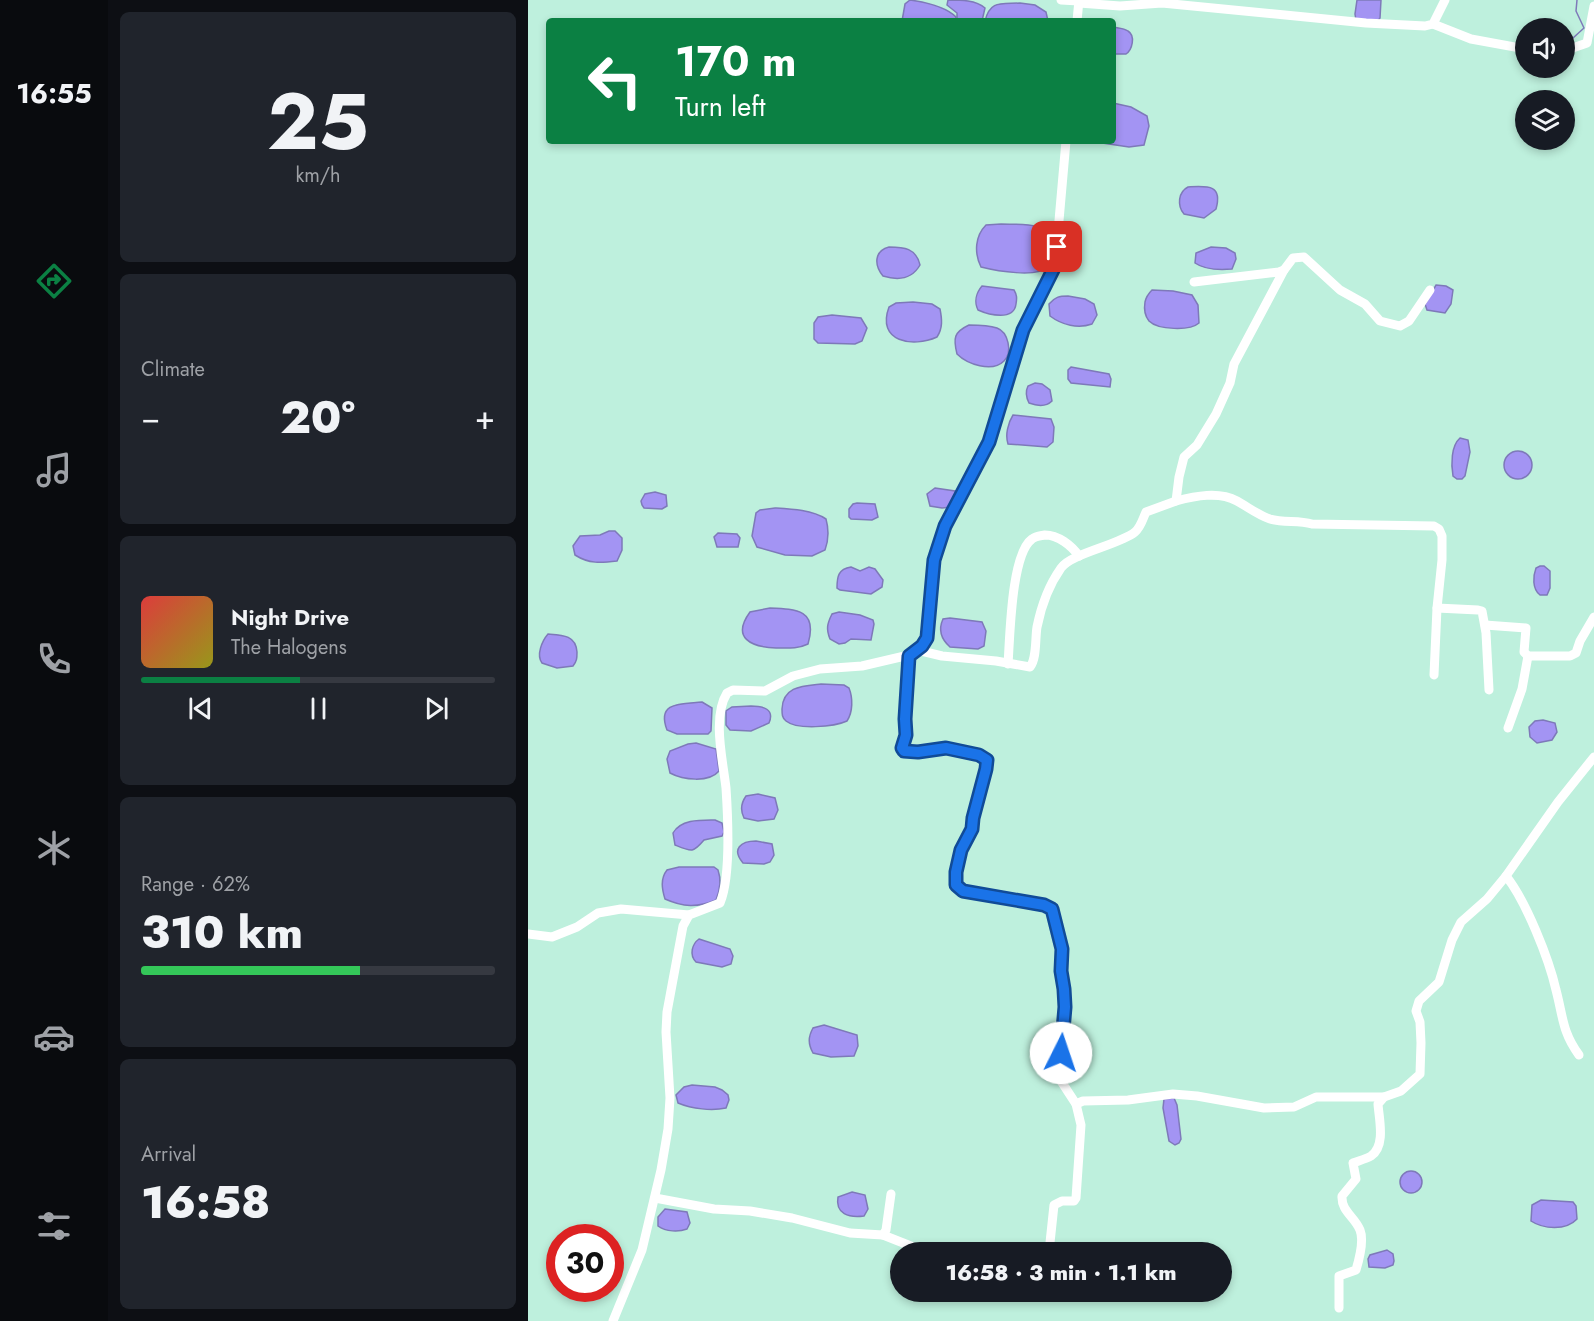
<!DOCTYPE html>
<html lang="en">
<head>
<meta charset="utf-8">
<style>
  body { margin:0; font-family:Jost,sans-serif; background:#20242c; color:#f1f3f6; height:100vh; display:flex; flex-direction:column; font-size:22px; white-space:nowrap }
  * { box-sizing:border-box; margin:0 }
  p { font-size:20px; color:#9ea1a6 }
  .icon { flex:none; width:33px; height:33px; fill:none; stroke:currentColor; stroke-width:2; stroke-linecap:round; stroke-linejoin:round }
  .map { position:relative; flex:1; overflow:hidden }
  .panel { display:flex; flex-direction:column; gap:12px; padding:12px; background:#0d0f14; width:420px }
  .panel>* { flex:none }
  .guide { position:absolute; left:18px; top:18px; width:570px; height:126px; border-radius:6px; box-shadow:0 3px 9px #0003; background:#0b8043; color:#fff; overflow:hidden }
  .tools { position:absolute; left:987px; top:18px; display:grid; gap:12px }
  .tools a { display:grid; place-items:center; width:60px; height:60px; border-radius:50%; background:#171b24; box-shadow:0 3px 9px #0003; font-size:30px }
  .speed { position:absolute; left:18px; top:1224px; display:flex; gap:12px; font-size:30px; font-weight:700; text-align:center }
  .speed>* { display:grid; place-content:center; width:78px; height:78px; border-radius:50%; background:#171b24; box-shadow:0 3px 9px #0003; line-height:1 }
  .speed .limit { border:9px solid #d22; background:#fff; color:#111 }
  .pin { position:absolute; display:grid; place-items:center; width:51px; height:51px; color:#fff; margin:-26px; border-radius:12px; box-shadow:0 3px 9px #0006 }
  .me { position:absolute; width:66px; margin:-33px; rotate:4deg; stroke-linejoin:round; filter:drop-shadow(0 0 4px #0008) }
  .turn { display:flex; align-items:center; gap:21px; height:126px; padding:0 30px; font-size:27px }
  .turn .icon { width:78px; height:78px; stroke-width:2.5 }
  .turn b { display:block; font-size:42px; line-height:51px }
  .big { font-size:45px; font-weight:800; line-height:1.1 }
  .panel .card { flex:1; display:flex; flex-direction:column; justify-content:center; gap:9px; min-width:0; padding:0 21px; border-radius:9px; background:#20242c }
  .panel .dial { align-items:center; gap:0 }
  .dial b { font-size:78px; line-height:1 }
  .song { display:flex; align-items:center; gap:18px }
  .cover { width:72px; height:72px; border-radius:9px; background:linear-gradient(135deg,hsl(0 70% 55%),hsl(60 70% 35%)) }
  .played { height:6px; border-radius:3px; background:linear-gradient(90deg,#0b8043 45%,#363941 45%) }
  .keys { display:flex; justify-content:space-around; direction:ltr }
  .heat { display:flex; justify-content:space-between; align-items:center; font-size:33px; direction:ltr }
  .charge { height:9px; border-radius:4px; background:linear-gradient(90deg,#34c759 62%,#363941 0) }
  .trip { position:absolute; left:362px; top:1242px; width:342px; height:60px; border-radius:30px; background:#171b24; box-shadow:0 3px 9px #0003; font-weight:800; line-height:60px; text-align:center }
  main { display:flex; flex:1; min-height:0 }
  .menu { display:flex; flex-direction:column; width:108px; justify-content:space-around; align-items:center; background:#090b0e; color:#9ea1a6 }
  .menu .icon { width:42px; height:42px }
  .menu .current { color:#0b8043 }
  .menu b { font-size:27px; color:#f1f3f6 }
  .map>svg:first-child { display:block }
</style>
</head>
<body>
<main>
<nav class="menu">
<b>16:55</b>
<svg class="icon current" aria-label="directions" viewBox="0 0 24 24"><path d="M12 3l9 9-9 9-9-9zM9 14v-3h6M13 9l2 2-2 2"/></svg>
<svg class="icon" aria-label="music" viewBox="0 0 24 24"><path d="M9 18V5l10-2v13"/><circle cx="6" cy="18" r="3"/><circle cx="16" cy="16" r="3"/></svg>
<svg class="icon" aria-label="phone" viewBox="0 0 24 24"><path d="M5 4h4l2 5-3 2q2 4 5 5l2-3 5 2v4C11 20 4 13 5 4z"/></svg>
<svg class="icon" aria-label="climate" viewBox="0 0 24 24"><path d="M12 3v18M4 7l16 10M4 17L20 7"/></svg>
<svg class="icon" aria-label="car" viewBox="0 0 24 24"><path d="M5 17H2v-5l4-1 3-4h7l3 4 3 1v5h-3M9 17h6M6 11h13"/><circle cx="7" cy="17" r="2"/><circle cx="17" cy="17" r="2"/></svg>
<svg class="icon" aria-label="filters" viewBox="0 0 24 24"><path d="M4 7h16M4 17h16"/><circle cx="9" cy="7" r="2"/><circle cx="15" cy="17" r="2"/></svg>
</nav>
<section class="panel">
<div class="card dial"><b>25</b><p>km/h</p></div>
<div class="card"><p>Climate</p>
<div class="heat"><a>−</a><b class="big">20°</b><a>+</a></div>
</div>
<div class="card">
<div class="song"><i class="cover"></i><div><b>Night Drive</b><p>The Halogens</p></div></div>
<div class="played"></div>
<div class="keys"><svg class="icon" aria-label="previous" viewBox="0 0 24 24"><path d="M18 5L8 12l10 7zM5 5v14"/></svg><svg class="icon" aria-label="pause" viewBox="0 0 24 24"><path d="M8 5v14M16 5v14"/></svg><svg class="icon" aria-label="next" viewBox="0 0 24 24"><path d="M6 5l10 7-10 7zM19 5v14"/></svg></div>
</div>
<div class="card"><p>Range · 62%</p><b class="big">310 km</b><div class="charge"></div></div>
<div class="card"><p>Arrival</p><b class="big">16:58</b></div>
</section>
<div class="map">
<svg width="1066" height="1321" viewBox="0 0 1066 1321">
  <rect width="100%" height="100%" fill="#bef0dd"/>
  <!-- water -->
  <g fill="#a394f3" stroke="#7e79b9" stroke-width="1.5">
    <path d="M 382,0 C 396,2 417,6 428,17 L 427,21 L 374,21 L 377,4 Z"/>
    <path d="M 420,0 C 433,0 448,0 457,8 L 454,21 L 429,21 L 429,13 L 419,5 Z"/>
    <path d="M 829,0 L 853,0 L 852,18 L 849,22 L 828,20 L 827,14 Z"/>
    <path d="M 492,3 L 507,5 L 518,12 L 520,21 L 457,21 C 462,0 473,4 492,3 Z"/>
    <path d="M 585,27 C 590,28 596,28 600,31 C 608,36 604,50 598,54 L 585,54 Z"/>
    <path d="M 585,103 L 603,107 L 619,116 L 621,126 L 616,145 L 601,147 L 561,141 L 585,141 Z"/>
    <path d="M 660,187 C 679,186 695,184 688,209 L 676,218 L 656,214 C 649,206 650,192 660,187 Z"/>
    <path d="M 473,224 C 490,225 521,220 523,243 C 524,251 524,259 521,267 C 508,278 469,271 453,267 C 446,253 447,236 458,225 Z"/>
    <path d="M 361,247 C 376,247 388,248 392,265 C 384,279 371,281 355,276 C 346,265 346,251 361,247 Z"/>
    <path d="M 683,247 L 698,248 L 707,253 L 708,259 L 704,269 C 692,270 677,270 667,263 L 668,253 Z"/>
    <path d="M 908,285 L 918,286 L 925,290 L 923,304 L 917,313 L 899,310 L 897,304 Z"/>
    <path d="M 454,286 L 486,290 C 489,295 489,298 488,304 C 486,321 461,315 450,310 C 446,302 448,293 454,286 Z"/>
    <path d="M 624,290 L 645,291 L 664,295 L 670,305 L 671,323 C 662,331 630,330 621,321 C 617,316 616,308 617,302 C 618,297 620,294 624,290 Z"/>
    <path d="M 540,296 L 557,299 L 566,304 L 569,315 L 564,324 C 550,329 534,325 522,316 L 521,304 C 527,297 531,296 540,296 Z"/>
    <path d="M 385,302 L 404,304 L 412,309 C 414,319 415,328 409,337 C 385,348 348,342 361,307 L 368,303 Z"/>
    <path d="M 304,315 L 333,318 L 339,328 L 334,341 L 327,344 L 290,343 L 286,339 L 286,323 L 290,317 Z"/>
    <path d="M 441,325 C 450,325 460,325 469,328 C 480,332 485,352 476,361 C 464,373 439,364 429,354 C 425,338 426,332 441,325 Z"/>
    <path d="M 543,367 L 581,374 L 583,379 L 582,387 L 543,383 L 540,379 L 540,370 Z"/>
    <path d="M 507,383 L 514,384 L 522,390 L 524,401 C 518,407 509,406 501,403 C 498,397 497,392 500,386 Z"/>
    <path d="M 485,415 L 523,419 L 526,427 L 525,442 L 519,447 L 480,444 C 477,435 480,423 485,415 Z"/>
    <path d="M 932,438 L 940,440 L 942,452 L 937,476 L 934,479 L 929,479 L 925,476 C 923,464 923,446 932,438 Z"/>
    <circle cx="990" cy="465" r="14"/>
    <path d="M 407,488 L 427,491 L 428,494 L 424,507 L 414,508 L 402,506 L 399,494 Z"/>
    <path d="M 127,492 L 138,495 L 139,506 L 134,509 L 116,508 L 114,505 L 113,501 L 117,494 Z"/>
    <path d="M 329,503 L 347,504 L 350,517 L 344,520 L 323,519 L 321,517 L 321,509 L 325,504 Z"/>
    <path d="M 247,508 C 264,509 284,510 298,519 C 301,530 301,539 297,550 L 284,556 L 257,555 L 229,547 L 224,536 L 228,513 L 232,510 Z"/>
    <path d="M 81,531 L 87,531 L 94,538 L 94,550 L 89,561 C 73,563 61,564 47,555 L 45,546 L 52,536 L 72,535 Z"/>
    <path d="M 190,533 L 209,534 L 212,538 L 210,547 L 189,547 L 186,537 Z"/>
    <path d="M 1012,566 L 1016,566 L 1022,571 L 1022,588 L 1019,595 L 1012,595 C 1004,589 1005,576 1008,568 Z"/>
    <path d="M 323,567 L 332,571 L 341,567 L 347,569 L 355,580 L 354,587 L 343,594 L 312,590 L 309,588 C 309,577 310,569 323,567 Z"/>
    <path d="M 242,608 C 269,609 290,610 280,644 C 270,649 259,648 248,648 C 223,647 203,638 222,612 Z"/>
    <path d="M 311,612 L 332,615 L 345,620 L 346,624 L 343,640 L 323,639 L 317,643 L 311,644 L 302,639 C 298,629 299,624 304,614 Z"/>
    <path d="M 422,618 L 454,622 L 458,631 L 456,646 L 450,649 L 422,647 C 413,639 410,630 415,619 Z"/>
    <path d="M 20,634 C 34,635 48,635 49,652 C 49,658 49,661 45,666 L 29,668 L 14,663 C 8,655 14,641 20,634 Z"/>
    <path d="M 293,684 L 316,685 L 321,688 C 325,698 325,712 319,721 C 306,727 269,730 258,721 C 254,718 254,714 254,709 C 255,686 275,686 293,684 Z"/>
    <path d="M 174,702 L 184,708 L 183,731 L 180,734 L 149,734 L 139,730 C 128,701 154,704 174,702 Z"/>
    <path d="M 223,706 C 235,706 247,709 241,723 L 223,731 L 202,730 L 198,725 L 198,711 L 204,707 Z"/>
    <path d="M 1015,720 L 1027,723 L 1029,732 L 1024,740 L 1009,743 L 1002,737 L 1001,727 L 1007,721 Z"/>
    <path d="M 168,743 L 188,749 L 191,771 C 181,783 155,780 142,773 L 139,759 L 142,751 L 160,744 Z"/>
    <path d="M 230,794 L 247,798 L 250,810 L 246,819 L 230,821 L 216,818 C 212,810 213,803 218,796 Z"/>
    <path d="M 187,820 L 194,823 L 196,832 L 194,836 L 176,840 C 165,853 164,852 147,845 L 145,833 C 153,819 173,820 187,820 Z"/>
    <path d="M 228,841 L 244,844 L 246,855 L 242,862 L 236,864 L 215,863 C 203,849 213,841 228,841 Z"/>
    <path d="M 186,867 L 190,870 C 194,881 192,890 188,900 C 169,908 155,907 137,899 C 134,889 132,879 139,870 L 151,867 Z"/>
    <path d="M 171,939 L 202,949 L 205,956 L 203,964 L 194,967 L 168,962 C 161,955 164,944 171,939 Z"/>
    <path d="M 296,1025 L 329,1035 L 330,1046 L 326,1056 L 303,1057 L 285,1053 C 280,1044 280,1037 285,1028 Z"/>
    <path d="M 164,1085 L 187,1087 L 194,1090 L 200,1095 L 201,1100 L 198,1108 C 184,1111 164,1109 150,1103 L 148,1095 L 156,1087 Z"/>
    <path d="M 646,1098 L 649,1105 L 653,1139 L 651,1143 L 647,1145 L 641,1141 L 635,1108 L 636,1099 Z"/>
    <circle cx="883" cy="1182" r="11"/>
    <path d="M 324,1192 L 337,1195 L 340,1209 L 336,1216 C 321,1218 307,1214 310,1197 Z"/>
    <path d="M 1013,1200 L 1045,1202 L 1048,1206 L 1049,1219 C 1038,1231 1015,1229 1003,1221 L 1004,1205 Z"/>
    <path d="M 137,1209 L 159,1212 L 162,1223 L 159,1229 C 151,1232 138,1232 130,1226 L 130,1217 Z"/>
    <path d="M 859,1250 L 865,1254 L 866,1261 L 865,1265 L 857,1268 L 841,1267 L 840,1259 L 842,1255 Z"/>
  </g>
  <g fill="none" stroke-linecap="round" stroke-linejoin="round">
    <!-- stream -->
    <path stroke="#7e79b9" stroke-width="1.5" d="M 1045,38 L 1056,28 L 1048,11 L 1049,0"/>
    <!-- minor -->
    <g stroke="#fff" stroke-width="9">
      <path d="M 533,0 L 551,1"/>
      <path d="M 551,3 L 592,6 L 634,3 L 838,23 L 897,26 L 905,24 L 917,0"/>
      <path d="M 549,21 L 551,0"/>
      <path d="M 905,24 L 943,39 L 998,49"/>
      <path d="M 1036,51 L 1059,43 L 1066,6"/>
      <path d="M 666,282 L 751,272 L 756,270 L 765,258 L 776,257 L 812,290 L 837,304 L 852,321 L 872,326 L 881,321 L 902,290"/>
      <path d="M 648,501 C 667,496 691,491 709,501 C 720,507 730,515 742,519 C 756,523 770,520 784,524 L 906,526 L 911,529 L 914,536 L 914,560 L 909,608 L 906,675"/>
      <path d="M 909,608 L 950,610 L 954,611 L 958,633 L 961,690"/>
      <path d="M 957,625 L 998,628 L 996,652 L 1000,656 L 1042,656 L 1048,653 L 1052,641 L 1066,617"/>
      <path d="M 389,650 L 414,656 L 468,661 L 502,667 C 509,658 507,639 509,627 C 513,607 521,585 533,568 C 544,553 591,545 607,532 C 613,527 615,518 618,512 L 648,501 L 651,477 L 656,457 L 669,445 L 688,414 L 702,383 L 706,364 L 756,270"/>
      <path d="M 381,655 L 377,719 L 378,736 L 374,751 C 392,755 403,748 417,748 C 426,749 453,755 459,760 C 461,777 450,798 446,814 C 445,820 446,826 443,832 C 435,849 425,866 428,885 L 435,892 L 516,905 L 524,909 L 534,949 L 533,971 L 536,989 L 537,1007 L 531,1078 L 548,1104 L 553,1125 L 548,1198 L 546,1201 L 534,1201 L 526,1205 L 521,1252"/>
      <path d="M 480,664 C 482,638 483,554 504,539 C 508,536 512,536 517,535 C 530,535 543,545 551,556"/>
      <path d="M 980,728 L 994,689 L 1000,656"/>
      <path d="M 978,876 C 998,901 1021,959 1028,990 C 1035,1016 1034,1032 1051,1055"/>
      <path d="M 0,934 L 24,937 L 49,927 L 70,913 L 93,909 L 161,915"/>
      <path d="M 548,1104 L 555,1101 L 600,1100 L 645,1094 L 669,1096 L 736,1108 L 766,1107 L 788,1097 L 856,1097 L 873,1091 L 892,1074 L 893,1043 L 892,1022 L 888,1011 L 891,1001 L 911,982 L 924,940 L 933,922 L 959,899 L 978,876 L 1030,802 L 1066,757"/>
      <path d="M 127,1198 L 186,1209 L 222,1211 L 264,1218 L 322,1233 L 355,1235 L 358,1230 L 363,1194"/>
      <path d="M 355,1235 L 398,1252"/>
      <path d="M 811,1308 L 811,1276 L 828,1270 C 831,1260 836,1240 832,1230 C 827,1217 813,1211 814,1196 L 828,1179 L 825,1163 C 830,1161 838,1159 843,1156 C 858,1146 851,1119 850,1104 L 856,1097"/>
      <path d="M 85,1321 L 114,1250 L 133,1170 L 140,1129 L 142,1098 L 138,1032 L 139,1012 L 155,926 L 161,915 L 192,903 C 203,877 200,818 198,788 C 195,761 184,717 199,693 L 205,690 L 237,691 L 265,676 L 292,669 L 334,666 L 381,655 L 395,646 L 399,638 L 406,560 L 416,526 L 461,442 L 475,391 L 495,330 L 527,266 L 538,141"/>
    </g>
  </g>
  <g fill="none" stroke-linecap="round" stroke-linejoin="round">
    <defs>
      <path id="route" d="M 529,247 L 527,266 L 495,330 L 461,442 L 417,526 L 406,560 L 399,638 L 394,646 L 381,656 L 377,719 L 378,735 L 374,748 L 376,751 L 390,752 L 418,748 L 451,755 L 459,760 L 458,769 L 445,818 L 444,829 L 433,850 L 428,872 L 428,885 L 435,891 L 516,905 L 524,909 L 534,949 L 533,971 L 536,989 L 537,1007 L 533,1053"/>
    </defs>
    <!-- route casing -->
    <use href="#route" stroke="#114b97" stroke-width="15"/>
    <!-- route -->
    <use href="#route" stroke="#1a73e8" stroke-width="10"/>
  </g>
</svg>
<div class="tools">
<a><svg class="icon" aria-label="sound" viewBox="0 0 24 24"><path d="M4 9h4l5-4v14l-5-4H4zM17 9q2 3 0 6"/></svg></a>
<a><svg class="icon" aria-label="layers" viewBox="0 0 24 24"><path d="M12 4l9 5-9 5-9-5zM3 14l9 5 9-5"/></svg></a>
</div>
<div class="speed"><div class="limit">30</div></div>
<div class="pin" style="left:529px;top:247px;background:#d93025"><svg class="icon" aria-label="arrive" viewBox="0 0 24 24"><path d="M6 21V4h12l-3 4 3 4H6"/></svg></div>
<svg class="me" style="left:533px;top:1053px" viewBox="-20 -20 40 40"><circle r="19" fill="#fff"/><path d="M0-13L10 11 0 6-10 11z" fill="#1a73e8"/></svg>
<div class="trip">16:58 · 3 min · 1.1 km</div>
<div class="guide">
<div class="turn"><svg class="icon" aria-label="left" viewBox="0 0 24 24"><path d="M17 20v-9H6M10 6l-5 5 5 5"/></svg><div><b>170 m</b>Turn left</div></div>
</div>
</div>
</main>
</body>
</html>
